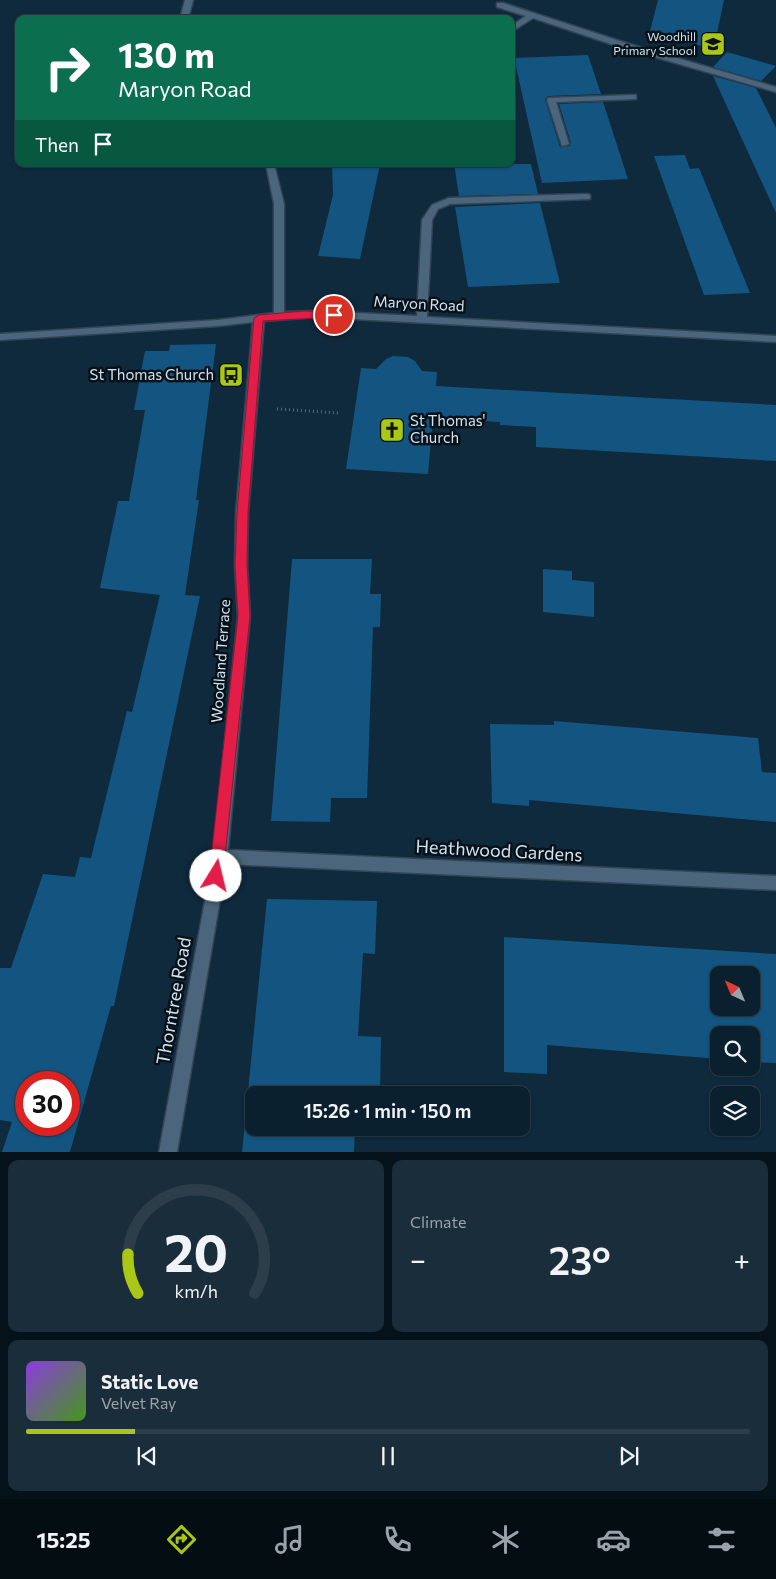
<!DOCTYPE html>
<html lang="en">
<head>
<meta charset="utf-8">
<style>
  body { margin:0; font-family:Commissioner,sans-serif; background:#192d3a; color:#f1f3f6; height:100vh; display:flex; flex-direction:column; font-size:19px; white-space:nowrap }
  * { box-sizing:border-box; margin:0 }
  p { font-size:16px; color:#9aa3aa }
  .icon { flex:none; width:28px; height:28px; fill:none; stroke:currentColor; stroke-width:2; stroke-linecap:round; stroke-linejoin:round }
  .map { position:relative; height:1152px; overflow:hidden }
  .side { display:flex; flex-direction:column; gap:8px; padding:8px; background:#061219; flex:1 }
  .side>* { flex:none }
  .banner { position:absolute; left:15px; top:15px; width:500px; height:152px; border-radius:10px; box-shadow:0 1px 4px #0004,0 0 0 1px #2b3e4a; background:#0b6e4f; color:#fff; overflow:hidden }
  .needle { width:32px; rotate:316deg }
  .buttons { position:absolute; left:710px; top:966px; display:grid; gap:10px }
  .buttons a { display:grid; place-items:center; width:50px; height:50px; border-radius:10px; background:#0b202e; box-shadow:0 1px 4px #0004,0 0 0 1px #2b3e4a; font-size:25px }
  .speed { position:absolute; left:15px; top:1071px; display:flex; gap:10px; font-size:25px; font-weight:700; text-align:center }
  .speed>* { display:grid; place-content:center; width:65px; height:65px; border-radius:50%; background:#0b202e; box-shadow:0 1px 4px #0004,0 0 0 1px #2b3e4a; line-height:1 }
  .speed .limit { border:8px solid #d22; background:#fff; color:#111 }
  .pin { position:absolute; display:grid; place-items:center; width:42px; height:42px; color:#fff; margin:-21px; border:2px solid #fff; border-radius:50%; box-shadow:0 1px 5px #0007 }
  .me { position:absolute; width:55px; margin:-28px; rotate:9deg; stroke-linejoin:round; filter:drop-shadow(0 0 4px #0008) }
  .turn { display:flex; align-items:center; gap:18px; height:105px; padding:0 20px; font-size:22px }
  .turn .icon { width:65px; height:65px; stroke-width:2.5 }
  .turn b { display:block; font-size:35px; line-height:42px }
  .then { display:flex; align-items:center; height:48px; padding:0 20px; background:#0003; gap:10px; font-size:19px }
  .big { font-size:38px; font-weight:600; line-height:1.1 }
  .side .tile { flex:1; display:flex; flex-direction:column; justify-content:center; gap:8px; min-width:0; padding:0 18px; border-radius:10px; background:#192d3a }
  .side .dial { align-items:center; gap:0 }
  .dial svg { height:130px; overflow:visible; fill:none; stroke:#2b3e4a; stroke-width:7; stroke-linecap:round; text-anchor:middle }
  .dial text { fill:#f1f3f6; stroke:none }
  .song { display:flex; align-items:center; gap:15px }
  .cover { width:60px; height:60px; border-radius:8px; background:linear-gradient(135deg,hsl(270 70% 55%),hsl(100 70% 35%)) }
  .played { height:5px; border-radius:2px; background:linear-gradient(90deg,#abc716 15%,#2b3e4a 15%) }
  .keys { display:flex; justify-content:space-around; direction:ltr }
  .heat { display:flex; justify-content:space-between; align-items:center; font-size:28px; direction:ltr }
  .side .tiles { flex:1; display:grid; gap:8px; grid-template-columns:1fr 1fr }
  .tile:last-child { grid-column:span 2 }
  .trip { position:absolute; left:245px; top:1086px; width:285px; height:50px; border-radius:10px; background:#0b202e; box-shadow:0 1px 4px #0004,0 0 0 1px #2b3e4a; font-weight:600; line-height:50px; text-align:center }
  .tabs { display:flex; height:80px; justify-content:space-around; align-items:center; background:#040d12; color:#9aa3aa }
  .tabs .icon { width:35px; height:35px }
  .tabs .current { color:#abc716 }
  .tabs b { font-size:22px; color:#f1f3f6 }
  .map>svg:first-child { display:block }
</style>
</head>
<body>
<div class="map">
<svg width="776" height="1152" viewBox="0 0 776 1152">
  <rect width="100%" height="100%" fill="#0f2a3d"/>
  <!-- building -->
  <g fill="#135580" fill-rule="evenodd">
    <path d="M 658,0 L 724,0 L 714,47 L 648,39 Z"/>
    <path d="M 727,52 L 776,66 L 761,81 L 713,67 Z"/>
    <path d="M 588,55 L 601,94 L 548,96 L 545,99 L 560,147 L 570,146 L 571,143 L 559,104 L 603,102 L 628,179 L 542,183 L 514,58 Z"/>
    <path d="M 713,76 L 756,88 L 776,128 L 776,213 Z"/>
    <path d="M 685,155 L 690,169 L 699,168 L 750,293 L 704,295 L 654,156 Z"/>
    <path d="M 332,164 L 380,164 L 360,259 L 318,256 L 333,195 Z"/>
    <path d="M 454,164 L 531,164 L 538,194 L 459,196 Z"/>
    <path d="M 540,203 L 560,283 L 468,287 L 455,207 Z"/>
    <path d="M 216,344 L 196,500 L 199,500 L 185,595 L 200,596 L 114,1006 L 111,1006 L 70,1152 L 2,1152 L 12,1122 L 0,1120 L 0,968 L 11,968 L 43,874 L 75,877 L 80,857 L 91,858 L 127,711 L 132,712 L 160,595 L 100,588 L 118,501 L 129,501 L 145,410 L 134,410 L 145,351 L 169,351 L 170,345 ZM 26,1082 L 69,1082 L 69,1125 L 26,1125 Z"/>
    <path d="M 393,356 L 408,357 L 415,361 L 422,371 L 437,372 L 436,386 L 776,405 L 776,461 L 536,447 L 536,427 L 500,425 L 500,422 L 433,418 L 428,474 L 346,469 L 361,368 L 376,369 L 386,359 Z"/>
    <path d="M 292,559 L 372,559 L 370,594 L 381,594 L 380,627 L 373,627 L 367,798 L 331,798 L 330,822 L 271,821 Z"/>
    <path d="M 543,569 L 572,571 L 572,580 L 594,582 L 594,617 L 543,612 Z"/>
    <path d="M 554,721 L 758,738 L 762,772 L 776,773 L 776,822 L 529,800 L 529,806 L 492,803 L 490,724 L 554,725 Z"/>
    <path d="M 267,899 L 377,901 L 375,954 L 363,953 L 358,1036 L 381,1037 L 380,1095 L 254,1095 L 254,1128 L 355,1128 L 354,1152 L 242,1152 Z"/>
    <path d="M 504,937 L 776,954 L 776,1063 L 751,1062 L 751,1035 L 719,1035 L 719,1059 L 547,1045 L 547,1074 L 504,1072 ZM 719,975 L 751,975 L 751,1008 L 719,1008 Z"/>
  </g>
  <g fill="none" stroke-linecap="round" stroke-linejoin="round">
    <defs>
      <g id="minor">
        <path d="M 185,0 L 193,0 L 188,19 L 180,19 Z"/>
        <path d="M 497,3 L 503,3 L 626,43 L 776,87 L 776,92 L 620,47 L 533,18 L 511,32 L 511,26 L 526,16 L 497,7 Z"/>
        <path d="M 633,95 L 636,95 L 636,99 L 556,102 L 569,144 L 562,146 L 547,100 L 548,98 Z"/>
        <path d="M 266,164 L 274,164 L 284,204 L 284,312 L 316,311 L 417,316 L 422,220 L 432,205 L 449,198 L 587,194 L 590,195 L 590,199 L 450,204 L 438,209 L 432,220 L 427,317 L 776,336 L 776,342 L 316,317 L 264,321 L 248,513 L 247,565 L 250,616 L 228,850 L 776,876 L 776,890 L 226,864 L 177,1152 L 159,1152 L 213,857 L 238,616 L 235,565 L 236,513 L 253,322 L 218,326 L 0,340 L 0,334 L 218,320 L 274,313 L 274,204 Z"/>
      </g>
    </defs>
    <!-- minor casing -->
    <use href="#minor" stroke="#334454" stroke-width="3"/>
    <!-- path -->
    <path stroke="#556c7d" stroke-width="3" stroke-dasharray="1 3" stroke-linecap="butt" d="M 277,409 L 339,413"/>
    <!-- minor -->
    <use href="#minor" fill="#4b667c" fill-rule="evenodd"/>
  </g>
  <!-- route -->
  <path fill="#e11d48" stroke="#92132f" d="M 304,311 L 334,312 L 339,315 C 334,318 275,320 263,321 L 248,513 L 247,565 L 250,616 L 223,876 L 221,880 L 216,882 L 212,880 L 209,876 L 238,616 L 235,565 L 237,513 L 254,318 L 259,315 Z"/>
  <!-- icons -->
  <defs>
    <symbol id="school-square" viewBox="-11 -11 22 22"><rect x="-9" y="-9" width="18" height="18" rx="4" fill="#abc716" stroke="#07111a"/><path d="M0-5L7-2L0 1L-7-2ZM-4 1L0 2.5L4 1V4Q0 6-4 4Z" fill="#111"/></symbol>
    <symbol id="bus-square" viewBox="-11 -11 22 22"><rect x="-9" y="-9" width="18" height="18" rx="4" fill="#abc716" stroke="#07111a"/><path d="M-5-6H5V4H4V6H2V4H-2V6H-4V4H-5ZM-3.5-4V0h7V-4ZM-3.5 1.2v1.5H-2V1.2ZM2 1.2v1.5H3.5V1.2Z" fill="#111"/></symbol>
    <symbol id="church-square" viewBox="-11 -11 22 22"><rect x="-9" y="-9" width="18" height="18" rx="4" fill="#abc716" stroke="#07111a"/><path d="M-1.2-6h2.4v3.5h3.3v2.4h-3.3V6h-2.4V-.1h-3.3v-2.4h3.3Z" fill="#111"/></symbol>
  </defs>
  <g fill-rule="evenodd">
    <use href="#school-square" x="699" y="30" width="28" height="28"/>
    <use href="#bus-square" x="217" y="361" width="28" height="28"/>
    <use href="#church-square" x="378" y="416" width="28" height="28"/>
  </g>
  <g text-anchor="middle" stroke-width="5" stroke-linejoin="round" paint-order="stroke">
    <!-- far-poi labels -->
    <g font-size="12" fill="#d3e2ef" stroke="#07111a" text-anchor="end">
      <text x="696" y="41">Woodhill<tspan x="696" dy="14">Primary School</tspan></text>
    </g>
    <!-- street labels -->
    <g font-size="15" fill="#d3e2ef" stroke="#07111a">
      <text transform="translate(419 304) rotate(3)" y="5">Maryon Road</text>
      <text transform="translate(221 661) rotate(-86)" y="5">Woodland Terrace</text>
    </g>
    <!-- poi labels -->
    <g font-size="15" fill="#d3e2ef" stroke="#07111a" text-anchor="end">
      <text x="214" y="380">St Thomas Church</text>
      <text x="410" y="426" text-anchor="start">St Thomas'<tspan x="410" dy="17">Church</tspan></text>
    </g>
    <!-- near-street labels -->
    <g font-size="18" fill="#d3e2ef" stroke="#07111a">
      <text transform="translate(499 851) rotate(3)" y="6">Heathwood Gardens</text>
      <text transform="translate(174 1001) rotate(-80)" y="6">Thorntree Road</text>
    </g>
  </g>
</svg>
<div class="buttons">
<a><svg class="needle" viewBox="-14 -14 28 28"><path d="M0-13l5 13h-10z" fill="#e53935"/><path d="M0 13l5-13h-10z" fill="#9aa3aa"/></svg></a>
<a><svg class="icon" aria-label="search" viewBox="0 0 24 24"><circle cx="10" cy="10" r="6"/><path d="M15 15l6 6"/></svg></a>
<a><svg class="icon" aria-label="layers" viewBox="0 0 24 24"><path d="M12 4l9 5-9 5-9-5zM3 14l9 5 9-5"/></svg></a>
</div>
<div class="speed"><div class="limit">30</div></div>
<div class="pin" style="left:334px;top:315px;background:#d93025"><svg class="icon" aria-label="arrive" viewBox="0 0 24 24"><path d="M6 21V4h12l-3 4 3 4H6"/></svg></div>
<svg class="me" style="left:216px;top:876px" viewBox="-20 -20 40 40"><circle r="19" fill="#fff"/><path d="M0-13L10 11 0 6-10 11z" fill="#e11d48"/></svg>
<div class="trip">15:26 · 1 min · 150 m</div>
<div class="banner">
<div class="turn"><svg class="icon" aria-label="right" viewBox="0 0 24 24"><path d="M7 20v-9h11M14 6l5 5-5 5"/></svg><div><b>130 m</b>Maryon Road</div></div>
<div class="then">Then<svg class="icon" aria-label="arrive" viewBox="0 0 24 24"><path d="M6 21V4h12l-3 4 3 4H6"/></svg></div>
</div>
</div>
<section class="side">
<div class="tiles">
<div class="tile dial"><svg viewBox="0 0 100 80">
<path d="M14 69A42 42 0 1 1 86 69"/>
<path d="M14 69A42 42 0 0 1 8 45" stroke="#abc716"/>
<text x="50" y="56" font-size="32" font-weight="700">20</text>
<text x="50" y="72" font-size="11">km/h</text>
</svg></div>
<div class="tile"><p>Climate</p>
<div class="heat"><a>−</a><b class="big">23°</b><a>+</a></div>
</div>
<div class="tile">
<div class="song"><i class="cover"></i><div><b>Static Love</b><p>Velvet Ray</p></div></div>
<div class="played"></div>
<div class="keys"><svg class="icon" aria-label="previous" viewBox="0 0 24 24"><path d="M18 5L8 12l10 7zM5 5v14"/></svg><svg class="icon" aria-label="pause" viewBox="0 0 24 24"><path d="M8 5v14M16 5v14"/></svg><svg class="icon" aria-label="next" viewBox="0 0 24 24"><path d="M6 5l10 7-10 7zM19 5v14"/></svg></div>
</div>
</div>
</section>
<nav class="tabs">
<b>15:25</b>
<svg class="icon current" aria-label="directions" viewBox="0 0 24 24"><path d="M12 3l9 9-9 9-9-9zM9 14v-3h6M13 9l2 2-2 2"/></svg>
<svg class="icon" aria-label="music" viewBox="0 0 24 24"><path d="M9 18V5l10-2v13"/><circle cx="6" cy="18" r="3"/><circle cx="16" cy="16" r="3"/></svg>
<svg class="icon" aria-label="phone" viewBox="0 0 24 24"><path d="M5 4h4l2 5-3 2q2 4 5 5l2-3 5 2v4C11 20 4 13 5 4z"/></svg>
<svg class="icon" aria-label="climate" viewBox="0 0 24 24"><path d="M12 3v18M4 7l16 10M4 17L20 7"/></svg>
<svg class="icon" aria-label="car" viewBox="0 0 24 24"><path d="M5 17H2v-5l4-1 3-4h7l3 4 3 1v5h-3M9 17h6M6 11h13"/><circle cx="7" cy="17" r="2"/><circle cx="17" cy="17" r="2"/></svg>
<svg class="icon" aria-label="filters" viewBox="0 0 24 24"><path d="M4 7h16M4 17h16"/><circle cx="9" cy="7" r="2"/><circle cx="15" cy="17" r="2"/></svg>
</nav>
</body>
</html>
